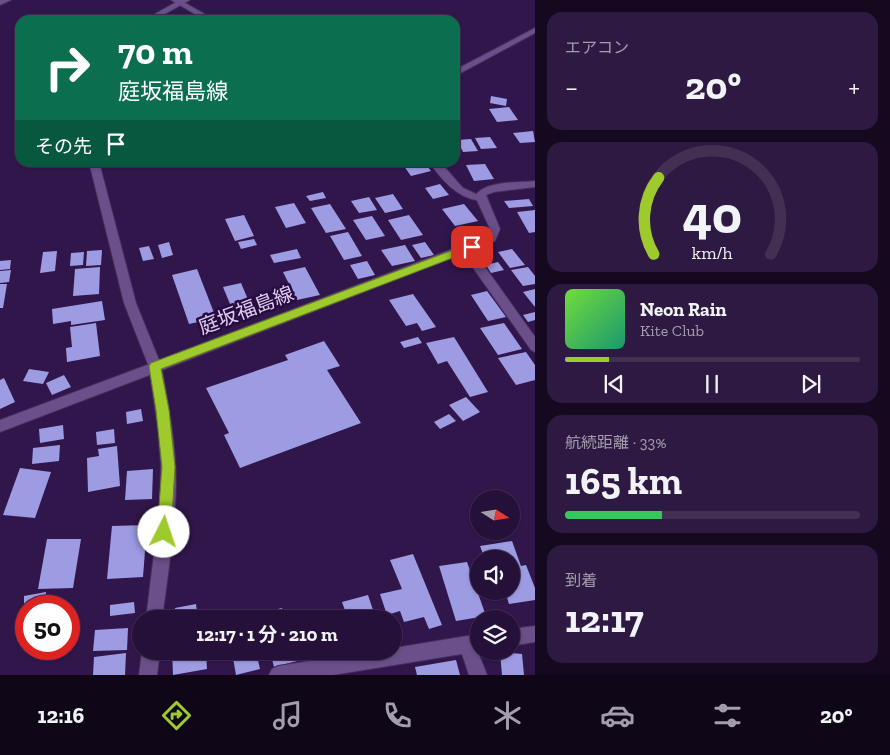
<!DOCTYPE html>
<html lang="ja">
<head>
<meta charset="utf-8">
<style>
  body { margin:0; font-family:"Zilla Slab","Noto Sans JP",serif; background:#2d1941; color:#f1f3f6; height:100vh; display:flex; flex-direction:column; font-size:19px; white-space:nowrap }
  * { box-sizing:border-box; margin:0 }
  p { font-size:16px; color:#a39dae }
  .icon { flex:none; width:28px; height:28px; fill:none; stroke:currentColor; stroke-width:2; stroke-linecap:round; stroke-linejoin:round }
  .map { position:relative; flex:1; overflow:hidden }
  .side { display:flex; flex-direction:column; gap:12px; padding:12px; background:#14091f; width:355px }
  .side>* { flex:none }
  .top-card { position:absolute; left:15px; top:15px; width:445px; height:152px; border-radius:15px; box-shadow:0 1px 4px #0004,0 0 0 1px #423053; background:#0b6e4f; color:#fff; overflow:hidden }
  .needle { width:32px; rotate:102deg }
  .buttons { position:absolute; left:470px; top:490px; display:grid; gap:10px }
  .buttons a { display:grid; place-items:center; width:50px; height:50px; border-radius:50%; background:#251039; box-shadow:0 1px 4px #0004,0 0 0 1px #423053; font-size:25px }
  .speed { position:absolute; left:15px; top:595px; display:flex; gap:10px; font-size:25px; font-weight:700; text-align:center }
  .speed>* { display:grid; place-content:center; width:65px; height:65px; border-radius:50%; background:#251039; box-shadow:0 1px 4px #0004,0 0 0 1px #423053; line-height:1 }
  .speed .limit { border:8px solid #d22; background:#fff; color:#111 }
  .pin { position:absolute; display:grid; place-items:center; width:42px; height:42px; color:#fff; margin:-21px; border-radius:10px; box-shadow:0 2px 8px #0006 }
  .me { position:absolute; width:55px; margin:-28px; rotate:4deg; stroke-linejoin:round; filter:drop-shadow(0 0 4px #0008) }
  .turn { display:flex; align-items:center; gap:18px; height:105px; padding:0 20px; font-size:22px }
  .turn .icon { width:65px; height:65px; stroke-width:2.5 }
  .turn b { display:block; font-size:35px; line-height:42px }
  .then { display:flex; align-items:center; height:48px; padding:0 20px; background:#0003; gap:10px; font-size:19px }
  .big { font-size:38px; font-weight:700; line-height:1.1 }
  .side .widget { flex:1; display:flex; flex-direction:column; justify-content:center; gap:8px; min-width:0; padding:0 18px; border-radius:15px; background:#2d1941 }
  .side .dial { align-items:center; gap:0 }
  .dial svg { height:130px; overflow:visible; fill:none; stroke:#423053; stroke-width:7; stroke-linecap:round; text-anchor:middle }
  .dial text { fill:#f1f3f6; stroke:none }
  .song { display:flex; align-items:center; gap:15px }
  .cover { width:60px; height:60px; border-radius:8px; background:linear-gradient(135deg,hsl(100 70% 55%),hsl(160 70% 35%)) }
  .played { height:5px; border-radius:2px; background:linear-gradient(90deg,#9fca2d 15%,#423053 15%) }
  .keys { display:flex; justify-content:space-around; direction:ltr }
  .heat { display:flex; justify-content:space-between; align-items:center; font-size:28px; direction:ltr }
  .charge { height:8px; border-radius:4px; background:linear-gradient(90deg,#34c759 33%,#423053 0) }
  .trip { position:absolute; left:132px; top:610px; width:270px; height:50px; border-radius:25px; background:#251039; box-shadow:0 1px 4px #0004,0 0 0 1px #423053; font-weight:700; line-height:50px; text-align:center }
  .dock { display:flex; height:80px; justify-content:space-around; align-items:center; background:#0f0617; color:#a39dae }
  .dock .icon { width:35px; height:35px }
  .dock .selected { color:#9fca2d }
  .dock b { font-size:22px; color:#f1f3f6 }
  main { display:flex; flex:1; min-height:0 }
  .map>svg:first-child { display:block }
</style>
</head>
<body>
<main>
<div class="map">
<svg width="535" height="675" viewBox="0 0 535 675">
  <rect width="100%" height="100%" fill="#31164c"/>
  <!-- building -->
  <g fill="#9d9ce2">
    <path d="M 491,96 L 507,99 L 506,106 L 490,103 Z"/>
    <path d="M 509,107 L 518,120 L 497,122 L 489,109 Z"/>
    <path d="M 533,131 L 535,142 L 520,143 L 513,133 Z"/>
    <path d="M 490,137 L 497,148 L 481,149 L 475,138 Z"/>
    <path d="M 471,139 L 478,151 L 463,152 L 457,140 Z"/>
    <path d="M 401,162 L 424,162 L 431,171 L 411,176 Z"/>
    <path d="M 485,164 L 494,179 L 474,181 L 466,165 Z"/>
    <path d="M 440,184 L 449,195 L 433,199 L 425,188 Z"/>
    <path d="M 323,192 L 326,198 L 310,201 L 306,196 Z"/>
    <path d="M 393,194 L 403,209 L 385,213 L 375,198 Z"/>
    <path d="M 369,197 L 377,210 L 359,213 L 351,201 Z"/>
    <path d="M 529,199 L 533,206 L 509,208 L 504,201 Z"/>
    <path d="M 294,203 L 306,223 L 286,228 L 275,207 Z"/>
    <path d="M 330,204 L 346,229 L 326,233 L 311,208 Z"/>
    <path d="M 464,204 L 478,221 L 455,226 L 442,209 Z"/>
    <path d="M 535,210 L 535,232 L 529,233 L 517,212 Z"/>
    <path d="M 244,215 L 254,236 L 235,241 L 225,219 Z"/>
    <path d="M 409,215 L 423,235 L 401,240 L 388,220 Z"/>
    <path d="M 372,216 L 385,236 L 366,240 L 353,220 Z"/>
    <path d="M 348,232 L 362,256 L 344,260 L 330,236 Z"/>
    <path d="M 254,239 L 257,245 L 241,249 L 238,242 Z"/>
    <path d="M 169,242 L 173,255 L 162,258 L 158,245 Z"/>
    <path d="M 425,242 L 434,255 L 421,258 L 412,245 Z"/>
    <path d="M 405,245 L 415,261 L 392,266 L 381,250 Z"/>
    <path d="M 149,246 L 154,259 L 143,261 L 139,248 Z"/>
    <path d="M 297,249 L 301,258 L 274,263 L 270,255 Z"/>
    <path d="M 512,249 L 525,265 L 510,268 L 498,252 Z"/>
    <path d="M 102,250 L 101,265 L 86,266 L 87,251 Z"/>
    <path d="M 57,251 L 55,271 L 40,273 L 43,252 Z"/>
    <path d="M 84,252 L 83,265 L 70,266 L 71,253 Z"/>
    <path d="M 11,260 L 10,269 L 0,270 L 0,261 Z"/>
    <path d="M 367,261 L 375,275 L 358,279 L 350,265 Z"/>
    <path d="M 498,262 L 504,270 L 491,273 L 486,265 Z"/>
    <path d="M 100,267 L 99,294 L 73,296 L 75,269 Z"/>
    <path d="M 305,267 L 320,295 L 297,300 L 283,272 Z"/>
    <path d="M 528,267 L 535,276 L 535,284 L 523,286 L 511,270 Z"/>
    <path d="M 197,269 L 216,318 L 189,324 L 172,275 Z"/>
    <path d="M 11,270 L 9,282 L 0,283 L 0,271 Z"/>
    <path d="M 241,283 L 255,316 L 237,321 L 223,287 Z"/>
    <path d="M 0,284 L 7,284 L 3,308 L 0,308 Z"/>
    <path d="M 535,289 L 535,307 L 523,292 Z"/>
    <path d="M 487,291 L 506,317 L 488,321 L 471,295 Z"/>
    <path d="M 413,294 L 436,327 L 422,331 L 417,323 L 406,326 L 389,300 Z"/>
    <path d="M 102,301 L 105,320 L 71,325 L 71,321 L 53,324 L 52,309 Z"/>
    <path d="M 535,312 L 535,320 L 528,322 L 523,315 Z"/>
    <path d="M 96,323 L 100,356 L 67,362 L 66,348 L 72,347 L 70,327 Z"/>
    <path d="M 504,323 L 522,349 L 498,355 L 480,328 Z"/>
    <path d="M 418,337 L 422,343 L 404,348 L 400,342 Z"/>
    <path d="M 454,337 L 488,392 L 470,397 L 447,361 L 438,364 L 426,343 Z"/>
    <path d="M 324,341 L 340,366 L 327,370 L 361,423 L 240,468 L 224,435 L 229,433 L 206,388 L 288,360 L 285,355 Z"/>
    <path d="M 526,352 L 535,365 L 535,380 L 516,385 L 498,358 Z"/>
    <path d="M 29,369 L 49,372 L 43,384 L 23,381 Z"/>
    <path d="M 64,375 L 71,387 L 52,395 L 46,383 Z"/>
    <path d="M 4,378 L 15,402 L 0,409 L 0,380 Z"/>
    <path d="M 466,397 L 480,412 L 463,421 L 449,405 Z"/>
    <path d="M 141,409 L 143,421 L 127,424 L 126,412 Z"/>
    <path d="M 449,414 L 456,421 L 440,429 L 434,422 Z"/>
    <path d="M 63,425 L 64,439 L 40,443 L 39,429 Z"/>
    <path d="M 114,429 L 115,443 L 97,445 L 96,432 Z"/>
    <path d="M 60,445 L 59,461 L 32,464 L 33,448 Z"/>
    <path d="M 117,446 L 120,486 L 88,492 L 87,458 L 99,456 L 98,449 Z"/>
    <path d="M 20,468 L 51,472 L 35,518 L 3,515 Z"/>
    <path d="M 153,469 L 152,499 L 125,500 L 127,471 Z"/>
    <path d="M 147,525 L 143,577 L 107,579 L 112,526 Z"/>
    <path d="M 47,539 L 81,539 L 73,588 L 38,589 Z"/>
    <path d="M 512,541 L 521,566 L 526,565 L 535,588 L 535,600 L 509,604 L 505,591 L 511,591 L 511,559 L 485,559 L 480,546 Z"/>
    <path d="M 413,554 L 442,625 L 429,629 L 424,617 L 404,622 L 400,611 L 387,615 L 380,594 L 402,589 L 390,560 Z"/>
    <path d="M 467,562 L 486,616 L 456,621 L 439,566 Z"/>
    <path d="M 46,592 L 45,605 L 26,606 L 24,608 L 24,596 Z"/>
    <path d="M 368,595 L 376,619 L 348,619 L 342,602 Z"/>
    <path d="M 134,602 L 135,613 L 110,616 L 110,605 Z"/>
    <path d="M 196,604 L 198,619 L 176,619 L 175,608 Z"/>
    <path d="M 282,608 L 285,619 L 262,619 L 261,613 Z"/>
    <path d="M 76,628 L 75,641 L 69,641 L 69,629 Z"/>
    <path d="M 128,628 L 127,650 L 93,651 L 95,630 Z"/>
    <path d="M 172,651 L 206,651 L 207,669 L 173,675 Z"/>
    <path d="M 256,651 L 260,669 L 236,675 L 233,658 Z"/>
    <path d="M 270,651 L 307,651 L 309,658 L 274,667 Z"/>
    <path d="M 500,652 L 522,654 L 524,675 L 502,675 Z"/>
    <path d="M 126,653 L 125,675 L 93,675 L 94,657 Z"/>
    <path d="M 456,660 L 460,675 L 417,675 L 415,667 Z"/>
  </g>
  <g fill="none" stroke-linecap="round" stroke-linejoin="round">
    <defs>
      <g id="street">
        <path d="M 0,0 L 11,0 L 0,5 Z"/>
        <path d="M 171,0 L 180,0 L 215,20 L 205,20 Z"/>
        <path d="M 535,28 L 535,33 L 455,76 L 455,70 Z"/>
        <path d="M 429,162 L 440,162 L 463,188 L 485,198 L 480,201 C 456,197 443,181 429,162 Z"/>
        <path d="M 466,245 L 470,246 L 535,337 L 535,352 L 531,350 L 462,252 L 460,249 L 462,246 Z"/>
        <path d="M 155,362 L 160,363 L 161,367 L 160,371 L 0,432 L 0,420 Z"/>
        <path d="M 535,626 L 535,642 L 511,646 L 511,629 Z"/>
        <path d="M 479,634 L 480,651 L 478,652 L 487,675 L 469,675 L 462,654 L 333,675 L 269,675 L 272,669 L 278,666 L 373,651 L 394,651 L 394,648 Z"/>
      </g>
      <g id="secondary">
        <path d="M 180,0 L 190,0 L 154,20 L 144,20 Z"/>
        <path d="M 89,162 L 99,162 L 136,303 L 159,360 L 487,236 L 490,229 L 475,196 C 485,180 518,183 535,181 L 535,187 L 494,192 L 486,195 L 500,229 L 495,241 L 162,370 C 169,408 176,446 176,484 C 175,529 168,574 162,619 L 146,619 L 160,504 L 161,466 L 158,428 L 149,367 L 124,303 Z"/>
        <path d="M 142,651 L 160,651 L 157,675 L 139,675 Z"/>
      </g>
    </defs>
    <!-- street casing -->
    <use href="#street" stroke="#452e5a" stroke-width="2"/>
    <!-- secondary casing -->
    <use href="#secondary" stroke="#452e5a" stroke-width="2"/>
    <!-- street -->
    <use href="#street" fill="#6a4f8a" fill-rule="evenodd"/>
    <!-- secondary -->
    <use href="#secondary" fill="#6a4f8a" fill-rule="evenodd"/>
  </g>
  <!-- route -->
  <path fill="#9fca2d" stroke="#67831d" d="M 472,243 L 476,244 L 476,249 L 161,369 L 169,410 L 175,467 L 171,532 L 169,537 L 164,539 L 159,537 L 157,532 L 162,467 L 156,410 L 149,366 L 151,363 Z"/>
  <g text-anchor="middle" stroke-width="5" stroke-linejoin="round" paint-order="stroke">
    <!-- street labels -->
    <g font-size="20" fill="#ddcff1" stroke="#280b40">
      <text transform="translate(246 310) rotate(-21)" y="7">庭坂福島線</text>
    </g>
  </g>
</svg>
<div class="buttons">
<a><svg class="needle" viewBox="-14 -14 28 28"><path d="M0-13l5 13h-10z" fill="#e53935"/><path d="M0 13l5-13h-10z" fill="#a39dae"/></svg></a>
<a><svg class="icon" aria-label="sound" viewBox="0 0 24 24"><path d="M4 9h4l5-4v14l-5-4H4zM17 9q2 3 0 6"/></svg></a>
<a><svg class="icon" aria-label="layers" viewBox="0 0 24 24"><path d="M12 4l9 5-9 5-9-5zM3 14l9 5 9-5"/></svg></a>
</div>
<div class="speed"><div class="limit">50</div></div>
<div class="pin" style="left:472px;top:247px;background:#d93025"><svg class="icon" aria-label="arrive" viewBox="0 0 24 24"><path d="M6 21V4h12l-3 4 3 4H6"/></svg></div>
<svg class="me" style="left:164px;top:532px" viewBox="-20 -20 40 40"><circle r="19" fill="#fff"/><path d="M0-13L10 11 0 6-10 11z" fill="#9fca2d"/></svg>
<div class="trip">12:17 · 1 分 · 210 m</div>
<div class="top-card">
<div class="turn"><svg class="icon" aria-label="right" viewBox="0 0 24 24"><path d="M7 20v-9h11M14 6l5 5-5 5"/></svg><div><b>70 m</b>庭坂福島線</div></div>
<div class="then">その先<svg class="icon" aria-label="arrive" viewBox="0 0 24 24"><path d="M6 21V4h12l-3 4 3 4H6"/></svg></div>
</div>
</div>
<section class="side">
<div class="widget"><p>エアコン</p>
<div class="heat"><a>−</a><b class="big">20°</b><a>+</a></div>
</div>
<div class="widget dial"><svg viewBox="0 0 100 80">
<path d="M14 69A42 42 0 1 1 86 69"/>
<path d="M14 69A42 42 0 0 1 17 22" stroke="#9fca2d"/>
<text x="50" y="56" font-size="32" font-weight="700">40</text>
<text x="50" y="72" font-size="11">km/h</text>
</svg></div>
<div class="widget">
<div class="song"><i class="cover"></i><div><b>Neon Rain</b><p>Kite Club</p></div></div>
<div class="played"></div>
<div class="keys"><svg class="icon" aria-label="previous" viewBox="0 0 24 24"><path d="M18 5L8 12l10 7zM5 5v14"/></svg><svg class="icon" aria-label="pause" viewBox="0 0 24 24"><path d="M8 5v14M16 5v14"/></svg><svg class="icon" aria-label="next" viewBox="0 0 24 24"><path d="M6 5l10 7-10 7zM19 5v14"/></svg></div>
</div>
<div class="widget"><p>航続距離 · 33%</p><b class="big">165 km</b><div class="charge"></div></div>
<div class="widget"><p>到着</p><b class="big">12:17</b></div>
</section>
</main>
<nav class="dock">
<b>12:16</b>
<svg class="icon selected" aria-label="directions" viewBox="0 0 24 24"><path d="M12 3l9 9-9 9-9-9zM9 14v-3h6M13 9l2 2-2 2"/></svg>
<svg class="icon" aria-label="music" viewBox="0 0 24 24"><path d="M9 18V5l10-2v13"/><circle cx="6" cy="18" r="3"/><circle cx="16" cy="16" r="3"/></svg>
<svg class="icon" aria-label="phone" viewBox="0 0 24 24"><path d="M5 4h4l2 5-3 2q2 4 5 5l2-3 5 2v4C11 20 4 13 5 4z"/></svg>
<svg class="icon" aria-label="climate" viewBox="0 0 24 24"><path d="M12 3v18M4 7l16 10M4 17L20 7"/></svg>
<svg class="icon" aria-label="car" viewBox="0 0 24 24"><path d="M5 17H2v-5l4-1 3-4h7l3 4 3 1v5h-3M9 17h6M6 11h13"/><circle cx="7" cy="17" r="2"/><circle cx="17" cy="17" r="2"/></svg>
<svg class="icon" aria-label="filters" viewBox="0 0 24 24"><path d="M4 7h16M4 17h16"/><circle cx="9" cy="7" r="2"/><circle cx="15" cy="17" r="2"/></svg>
<b>20°</b>
</nav>
</body>
</html>
